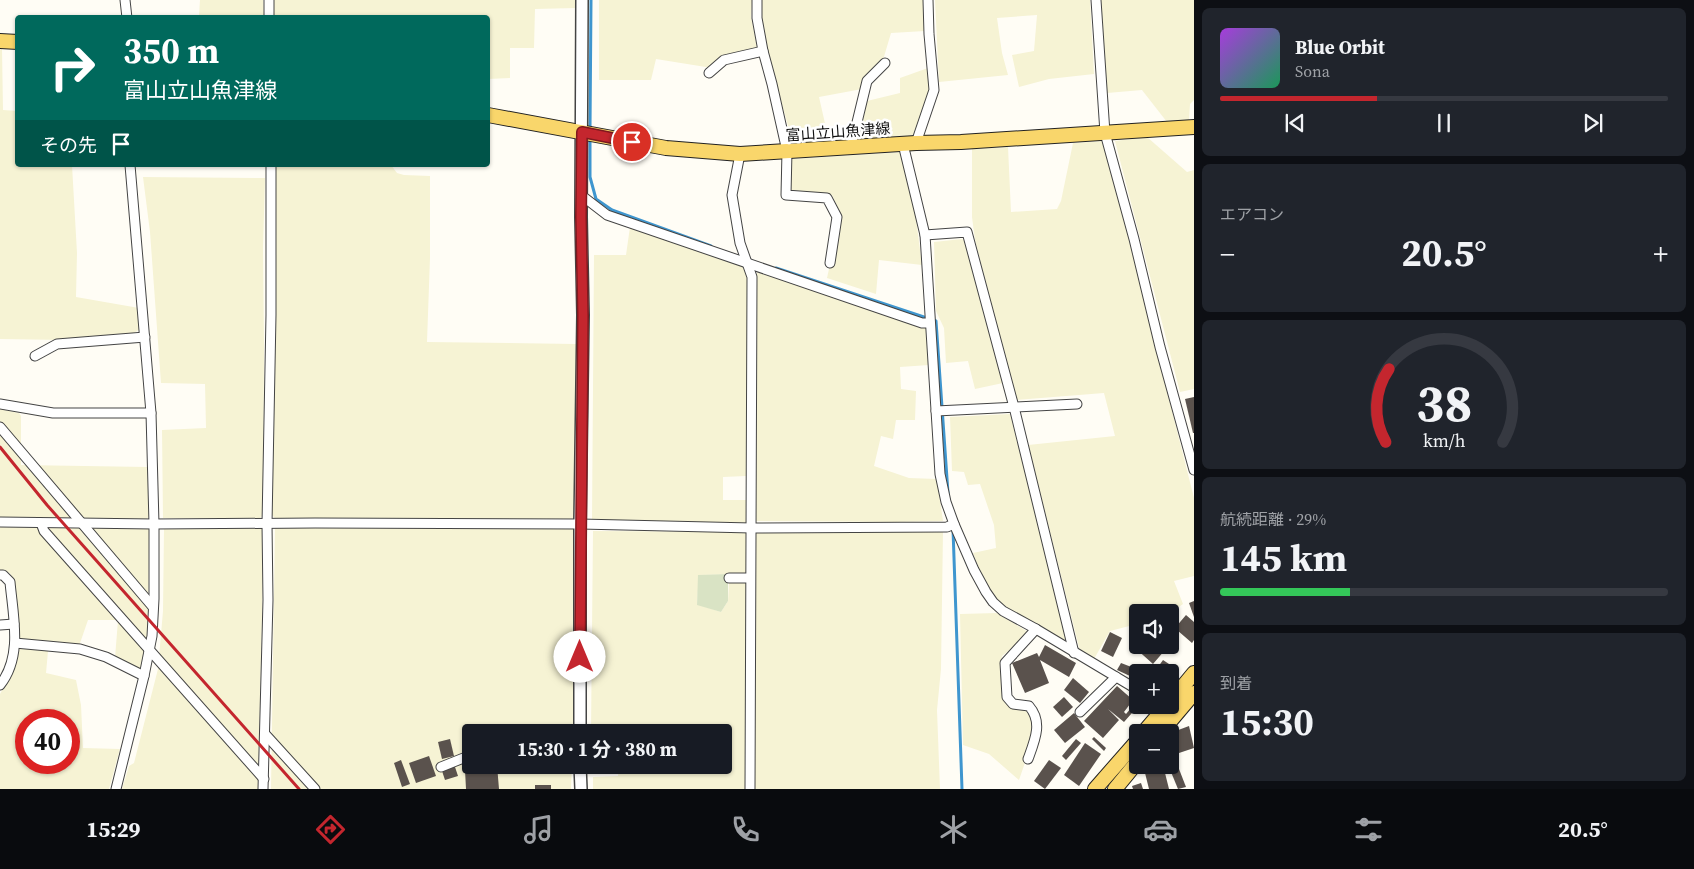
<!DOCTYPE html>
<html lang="ja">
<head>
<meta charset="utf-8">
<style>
  body { margin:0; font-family:"Source Serif 4","Noto Sans JP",serif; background:#20242c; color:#f1f3f6; height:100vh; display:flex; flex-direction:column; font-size:19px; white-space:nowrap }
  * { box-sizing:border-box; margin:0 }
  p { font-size:16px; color:#9ea1a6 }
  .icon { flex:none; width:28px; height:28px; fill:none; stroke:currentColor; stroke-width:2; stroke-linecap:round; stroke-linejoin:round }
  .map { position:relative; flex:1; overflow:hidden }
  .panel { display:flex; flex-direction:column; gap:8px; padding:8px; background:#0d0f14; width:500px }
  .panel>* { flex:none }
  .hud { position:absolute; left:15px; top:15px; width:475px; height:152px; border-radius:5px; box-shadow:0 1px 4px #0004; background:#00695c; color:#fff; overflow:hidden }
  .fabs { position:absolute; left:1129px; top:604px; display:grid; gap:10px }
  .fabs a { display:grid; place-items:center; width:50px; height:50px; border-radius:5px; background:#171b24; box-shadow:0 1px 4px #0004; font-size:25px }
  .speed { position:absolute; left:15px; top:709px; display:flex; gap:10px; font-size:25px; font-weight:700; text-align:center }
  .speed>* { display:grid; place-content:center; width:65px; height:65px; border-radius:50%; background:#171b24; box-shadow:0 1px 4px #0004; line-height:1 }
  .speed .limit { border:8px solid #d22; background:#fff; color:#111 }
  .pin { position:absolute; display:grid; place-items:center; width:42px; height:42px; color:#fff; margin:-21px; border:2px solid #fff; border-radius:50%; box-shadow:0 1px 5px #0007 }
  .me { position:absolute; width:55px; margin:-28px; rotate:0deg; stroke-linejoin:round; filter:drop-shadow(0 0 4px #0008) }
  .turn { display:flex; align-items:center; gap:18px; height:105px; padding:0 25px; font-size:22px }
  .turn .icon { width:65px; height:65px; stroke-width:2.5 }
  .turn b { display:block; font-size:35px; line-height:42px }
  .then { display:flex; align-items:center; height:48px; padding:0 25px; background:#0003; gap:10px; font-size:19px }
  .big { font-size:38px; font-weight:700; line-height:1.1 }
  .panel .widget { flex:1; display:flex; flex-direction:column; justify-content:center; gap:8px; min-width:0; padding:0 18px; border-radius:8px; background:#20242c }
  .panel .dial { align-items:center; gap:0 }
  .dial svg { height:130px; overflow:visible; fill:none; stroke:#363941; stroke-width:7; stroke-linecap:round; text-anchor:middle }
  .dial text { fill:#f1f3f6; stroke:none }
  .song { display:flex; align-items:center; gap:15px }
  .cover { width:60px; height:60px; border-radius:8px; background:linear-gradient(135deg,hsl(280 70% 55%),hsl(150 70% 35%)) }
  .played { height:5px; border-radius:2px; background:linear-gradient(90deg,#c4262e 35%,#363941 35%) }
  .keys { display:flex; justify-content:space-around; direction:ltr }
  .heat { display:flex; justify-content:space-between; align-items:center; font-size:28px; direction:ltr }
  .charge { height:8px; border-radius:4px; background:linear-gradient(90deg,#34c759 29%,#363941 0) }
  .trip { position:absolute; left:462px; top:724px; width:270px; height:50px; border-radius:5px; background:#171b24; box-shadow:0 1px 4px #0004; font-weight:700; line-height:50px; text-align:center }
  .menu { display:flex; height:80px; justify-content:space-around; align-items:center; background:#090b0e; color:#9ea1a6 }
  .menu .icon { width:35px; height:35px }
  .menu .current { color:#c4262e }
  .menu b { font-size:22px; color:#f1f3f6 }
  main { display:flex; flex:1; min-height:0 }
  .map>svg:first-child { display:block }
</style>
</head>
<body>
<main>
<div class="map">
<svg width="1194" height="789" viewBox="0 0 1194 789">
  <rect width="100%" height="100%" fill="#fffdf5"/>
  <!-- farmland -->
  <g fill="#f6f3d4" fill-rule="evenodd">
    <path d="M 200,0 L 263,0 L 264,17 L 199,17 Z"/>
    <path d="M 274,0 L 576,0 L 576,8 L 535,9 L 534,48 L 510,48 L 510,78 L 488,79 L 488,18 L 274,17 Z"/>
    <path d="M 599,0 L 752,0 L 751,17 L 757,48 L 712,68 L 656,59 L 651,80 L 599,80 Z"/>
    <path d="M 760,0 L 925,0 L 925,31 L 891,33 L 883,60 L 862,89 L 819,97 L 829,141 L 793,143 L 766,49 L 760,13 Z"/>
    <path d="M 935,0 L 1090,0 L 1094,74 L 1049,79 L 1019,87 L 1012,55 L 1034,51 L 1037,15 L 997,18 L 1002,53 L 1008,75 L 939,82 Z"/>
    <path d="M 1101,0 L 1194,0 L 1194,100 L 1190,104 L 1189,120 L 1167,122 L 1142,90 L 1107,93 Z"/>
    <path d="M 0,48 L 2,48 L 3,110 L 17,111 L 18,165 L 72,165 L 77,253 L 76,297 L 139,308 L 140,329 L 134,333 L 65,340 L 0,339 Z"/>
    <path d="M 928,68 L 930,90 L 913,136 L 859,141 L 867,101 L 900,93 L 900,78 Z"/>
    <path d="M 1147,137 L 1187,172 L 1194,170 L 1194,389 L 1180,392 L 1115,141 Z"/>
    <path d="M 1104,141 L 1194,498 L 1194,576 L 1174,581 L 1183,604 L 1170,613 L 1138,612 L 1137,624 L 1110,631 L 1094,659 L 1080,651 L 1028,445 L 1115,436 L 1104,393 L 1016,400 L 975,240 L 972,217 L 972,149 L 1008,147 L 1011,212 L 1057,209 L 1061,201 L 1073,143 Z"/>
    <path d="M 901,152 L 916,219 L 922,265 L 879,260 L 876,294 L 827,278 L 841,215 L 832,195 L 791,190 L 792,159 Z"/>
    <path d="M 274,165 L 391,165 L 397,173 L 404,175 L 430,176 L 430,258 L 427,342 L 576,344 L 575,521 L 276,519 L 271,514 Z"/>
    <path d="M 143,177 L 265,178 L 263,248 L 264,345 L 263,515 L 259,519 L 163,518 L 162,430 L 206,428 L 205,384 L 161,383 L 150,232 Z"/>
    <path d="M 630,227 L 741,266 L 748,273 L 746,476 L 723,477 L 723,500 L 746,500 L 747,523 L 592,521 L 594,255 L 626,255 Z"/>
    <path d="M 962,239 L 967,243 L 1003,383 L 975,389 L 968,361 L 946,363 L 944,328 L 936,311 L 934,242 Z"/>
    <path d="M 757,272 L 926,328 L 929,365 L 900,367 L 901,389 L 916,391 L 915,420 L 896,420 L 893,439 L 881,436 L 874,466 L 909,478 L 937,479 L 943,521 L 895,522 L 756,521 Z"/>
    <path d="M 0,409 L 19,413 L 21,416 L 21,465 L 148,467 L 149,516 L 147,519 L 0,518 Z"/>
    <path d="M 1010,414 L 1069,643 L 1065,644 L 1002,605 L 993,596 L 983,578 L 973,553 L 996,548 L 994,525 L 980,484 L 968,485 L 964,472 L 952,471 L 950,417 Z"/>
    <path d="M 0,527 L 149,528 L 148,636 L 142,668 L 138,670 L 115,658 L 118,620 L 88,620 L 79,646 L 19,640 L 14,583 L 10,573 L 0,571 Z"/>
    <path d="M 264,528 L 258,789 L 122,789 L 129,766 L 134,763 L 158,669 L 163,611 L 164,529 Z"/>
    <path d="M 275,528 L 576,529 L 573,732 L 471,732 L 471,765 L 572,765 L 571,789 L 271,789 Z"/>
    <path d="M 593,531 L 748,532 L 746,574 L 699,575 L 697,604 L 721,612 L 728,601 L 729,582 L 747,581 L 745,789 L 593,789 L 593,777 L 618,776 L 619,765 L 724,765 L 724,732 L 591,732 Z"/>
    <path d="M 755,531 L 943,531 L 941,669 L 937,710 L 940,789 L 755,789 Z"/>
    <path d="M 997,613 L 1028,632 L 1022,640 L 1002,656 L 1000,667 L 1006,704 L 1012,708 L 1030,711 L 1034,724 L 1029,751 L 1019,780 L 989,754 L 963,745 L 960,614 Z"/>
    <path d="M 20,648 L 48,651 L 46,673 L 76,680 L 81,705 L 83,748 L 120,749 L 109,789 L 0,789 L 0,694 L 9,678 ZM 26,720 L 69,720 L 69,762 L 26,762 Z"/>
  </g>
  <!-- cemetery -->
  <path fill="#d9e3c4" d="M 728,574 L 728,601 L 721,612 L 697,605 L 698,575 Z"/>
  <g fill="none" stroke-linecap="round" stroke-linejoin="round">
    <!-- stream -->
    <g stroke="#3f96cf" stroke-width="3">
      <path d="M 590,129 L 591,0"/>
      <path d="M 590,138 L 590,177 L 596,199 L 612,210 L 711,246"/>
      <path d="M 776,268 L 936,321 L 948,493"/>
      <path d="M 953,529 L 962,789"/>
    </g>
  </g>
  <!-- building -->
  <g fill="#5a524d">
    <path d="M 1194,397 L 1194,433 L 1193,433 L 1185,399 Z"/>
    <path d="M 1194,601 L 1194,617 L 1189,603 Z"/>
    <path d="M 1186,615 L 1194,622 L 1194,640 L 1192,643 L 1177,630 L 1170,638 L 1170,623 L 1175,628 Z"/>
    <path d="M 1110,632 L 1122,638 L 1113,657 L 1101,651 Z"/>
    <path d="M 1138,643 L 1138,645 L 1159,645 L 1165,650 L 1153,664 L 1134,647 Z"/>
    <path d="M 1045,645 L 1076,663 L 1069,677 L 1040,660 L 1049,683 L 1025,693 L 1012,663 L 1037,653 L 1039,657 Z"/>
    <path d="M 1163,660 L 1172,666 L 1168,672 L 1158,667 Z"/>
    <path d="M 1121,663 L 1134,668 L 1130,676 L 1117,670 Z"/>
    <path d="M 1143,665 L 1155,672 L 1138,672 Z"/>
    <path d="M 1073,678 L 1089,692 L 1080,703 L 1064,690 Z"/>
    <path d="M 1117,686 L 1133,700 L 1124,712 L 1126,714 L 1138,700 L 1139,705 L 1124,722 L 1108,709 L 1119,720 L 1103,738 L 1084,721 Z"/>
    <path d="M 1064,697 L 1073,707 L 1062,717 L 1053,707 Z"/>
    <path d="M 1074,713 L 1085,727 L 1065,743 L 1054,730 Z"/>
    <path d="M 1189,726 L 1194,748 L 1179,753 L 1173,732 Z"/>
    <path d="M 1094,737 L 1106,748 L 1104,751 L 1092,739 Z"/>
    <path d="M 450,739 L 454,756 L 442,759 L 438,742 Z"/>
    <path d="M 1076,739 L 1081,743 L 1066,760 L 1062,756 Z"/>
    <path d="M 1085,743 L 1101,754 L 1079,786 L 1064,775 Z"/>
    <path d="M 429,756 L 436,776 L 416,783 L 409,763 Z"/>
    <path d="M 401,760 L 410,784 L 402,787 L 394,763 Z"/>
    <path d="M 1049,760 L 1061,768 L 1045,789 L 1034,781 Z"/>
    <path d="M 454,764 L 458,776 L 445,780 L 441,768 Z"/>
    <path d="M 487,765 L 497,765 L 499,789 L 466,789 L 465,770 L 487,769 Z"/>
    <path d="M 1158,765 L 1163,765 L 1169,789 L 1149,789 L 1144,769 Z"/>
    <path d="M 1179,769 L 1186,787 L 1178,789 L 1171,772 Z"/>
    <path d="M 1141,783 L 1143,789 L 1133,789 L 1132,786 Z"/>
    <rect x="535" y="785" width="16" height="4"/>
  </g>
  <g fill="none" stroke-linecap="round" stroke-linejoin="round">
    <defs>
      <g id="minor">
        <path d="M 125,0 L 127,18"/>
        <path d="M 269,0 L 269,18"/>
        <path d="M 757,0 L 757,18 L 763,51 L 772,84 L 787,151 L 786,195 L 827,198 L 837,217 L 830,263"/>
        <path d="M 1096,0 L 1105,133 L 1134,239 L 1160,347 L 1194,470"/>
        <path d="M 709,73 L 724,60 L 763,51"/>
        <path d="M 916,143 L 934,90 L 929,34 L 928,0"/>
        <path d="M 903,144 L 925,235 L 940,474 L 946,502 L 954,524 L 974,570 L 986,592 L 993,602 L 1003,611 L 1036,629 L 1138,690"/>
        <path d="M 851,147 L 867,81 L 885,63"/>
        <path d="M 740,154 L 732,195 L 740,243 L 752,277 C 752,447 750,618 750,789"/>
        <path d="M 581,195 L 607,215 L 922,323 L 930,323"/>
        <path d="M 925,235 L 967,232 L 1014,407 L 1074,653"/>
        <path d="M 35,356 L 57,344 L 145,337"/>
        <path d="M 0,404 L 53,413 L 151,413"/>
        <path d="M 936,411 L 1077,404"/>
        <path d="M 0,427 L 153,607"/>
        <path d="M 0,522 L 154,524 L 315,523 L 580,524 L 752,528 L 947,527 L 954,524"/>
        <path d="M 41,523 L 44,531 L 264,779"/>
        <path d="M 0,575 L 3,575 L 10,582 C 13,616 23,656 0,685"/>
        <path d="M 729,578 L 750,578"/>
        <path d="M 0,625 L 14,624"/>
        <path d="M 15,643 L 80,649 L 106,657 L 144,676"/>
        <path d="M 1080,712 L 1116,677"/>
        <path d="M 265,734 L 315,789"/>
        <path d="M 1028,759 C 1035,740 1043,722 1029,706 L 1013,704 L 1007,697 L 1005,663 L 1036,629"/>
        <path d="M 441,767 L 471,755"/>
        <path d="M 116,789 L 144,676 L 152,636 L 154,599 L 154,524 L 151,413 L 130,165"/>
        <path d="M 263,789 L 268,600 L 267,524 L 271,315 L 271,165"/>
      </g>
      <g id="tertiary">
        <path d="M 580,732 L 580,524 L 583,315 L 581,217 L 582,0"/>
        <path d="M 580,765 L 581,789"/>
      </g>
      <g id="primary">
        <path d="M 0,41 L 18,42"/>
        <path d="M 488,115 L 666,148 L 740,154 L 916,143 L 961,142 L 1194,127"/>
        <path d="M 1170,702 L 1194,673"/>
        <path d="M 1144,732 L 1167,705"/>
        <path d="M 1161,732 L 1194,693"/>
        <path d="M 1095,789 L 1138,740"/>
        <path d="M 1115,789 L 1138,761"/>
      </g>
    </defs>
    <!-- minor casing -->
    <use href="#minor" stroke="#444" stroke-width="11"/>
    <!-- tertiary casing -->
    <use href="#tertiary" stroke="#444" stroke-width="14"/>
    <!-- primary casing -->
    <use href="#primary" stroke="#222" stroke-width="16"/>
    <!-- minor -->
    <use href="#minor" stroke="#fff" stroke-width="9"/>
    <!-- tertiary -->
    <use href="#tertiary" stroke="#fff" stroke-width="11"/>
    <!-- primary -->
    <use href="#primary" stroke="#f9d66b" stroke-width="14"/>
    <!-- rail -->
    <path stroke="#c4262e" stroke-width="3" d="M 0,447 L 47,505 L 299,789"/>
  </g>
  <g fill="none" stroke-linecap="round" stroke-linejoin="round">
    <defs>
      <path id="route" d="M 580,657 L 583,316 L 581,217 L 582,132 L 632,142"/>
    </defs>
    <!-- route casing -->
    <use href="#route" stroke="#7f191e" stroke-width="12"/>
    <!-- route -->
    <use href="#route" stroke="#c4262e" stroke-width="9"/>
  </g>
  <g text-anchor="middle" stroke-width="5" stroke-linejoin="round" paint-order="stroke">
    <!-- street labels -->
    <g font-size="15" fill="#111" stroke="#fff">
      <text transform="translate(838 132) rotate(-4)" y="5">富山立山魚津線</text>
    </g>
  </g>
</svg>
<div class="fabs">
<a><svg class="icon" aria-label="sound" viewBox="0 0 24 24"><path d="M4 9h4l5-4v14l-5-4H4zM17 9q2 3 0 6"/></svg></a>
<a>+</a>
<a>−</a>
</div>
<div class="speed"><div class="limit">40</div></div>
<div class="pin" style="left:632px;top:142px;background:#d93025"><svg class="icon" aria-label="arrive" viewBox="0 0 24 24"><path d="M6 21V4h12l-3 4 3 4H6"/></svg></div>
<svg class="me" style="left:580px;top:657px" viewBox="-20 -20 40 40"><circle r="19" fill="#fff"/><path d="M0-13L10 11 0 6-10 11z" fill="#c4262e"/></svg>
<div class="trip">15:30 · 1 分 · 380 m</div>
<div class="hud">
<div class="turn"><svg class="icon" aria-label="right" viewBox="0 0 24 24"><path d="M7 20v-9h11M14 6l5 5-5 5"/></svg><div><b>350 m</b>富山立山魚津線</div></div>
<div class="then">その先<svg class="icon" aria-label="arrive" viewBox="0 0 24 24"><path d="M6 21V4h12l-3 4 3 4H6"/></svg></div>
</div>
</div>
<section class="panel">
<div class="widget">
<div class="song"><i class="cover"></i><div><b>Blue Orbit</b><p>Sona</p></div></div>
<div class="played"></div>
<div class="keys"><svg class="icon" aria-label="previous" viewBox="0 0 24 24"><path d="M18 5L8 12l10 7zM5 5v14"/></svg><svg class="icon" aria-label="pause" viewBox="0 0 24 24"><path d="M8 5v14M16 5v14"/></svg><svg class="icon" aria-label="next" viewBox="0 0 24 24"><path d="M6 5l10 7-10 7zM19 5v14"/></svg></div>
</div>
<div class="widget"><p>エアコン</p>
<div class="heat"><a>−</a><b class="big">20.5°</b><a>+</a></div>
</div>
<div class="widget dial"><svg viewBox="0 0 100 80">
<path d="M14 69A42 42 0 1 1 86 69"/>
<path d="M14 69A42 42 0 0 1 16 24" stroke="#c4262e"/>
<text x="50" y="56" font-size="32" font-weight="700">38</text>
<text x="50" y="72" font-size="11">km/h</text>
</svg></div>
<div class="widget"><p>航続距離 · 29%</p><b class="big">145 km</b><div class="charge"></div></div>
<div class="widget"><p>到着</p><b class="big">15:30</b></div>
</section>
</main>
<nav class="menu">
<b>15:29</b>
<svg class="icon current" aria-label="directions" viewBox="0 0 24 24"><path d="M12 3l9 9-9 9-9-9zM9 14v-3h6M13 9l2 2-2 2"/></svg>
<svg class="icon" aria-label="music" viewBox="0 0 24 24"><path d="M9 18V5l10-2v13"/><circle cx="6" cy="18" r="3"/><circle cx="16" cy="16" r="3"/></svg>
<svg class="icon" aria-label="phone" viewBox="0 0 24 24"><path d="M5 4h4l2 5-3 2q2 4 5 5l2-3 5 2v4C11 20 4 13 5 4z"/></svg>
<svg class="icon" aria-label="climate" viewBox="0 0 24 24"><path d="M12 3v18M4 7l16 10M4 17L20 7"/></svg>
<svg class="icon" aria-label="car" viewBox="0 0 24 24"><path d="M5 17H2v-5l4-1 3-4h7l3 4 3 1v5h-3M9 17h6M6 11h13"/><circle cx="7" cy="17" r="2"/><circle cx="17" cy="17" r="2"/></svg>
<svg class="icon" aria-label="filters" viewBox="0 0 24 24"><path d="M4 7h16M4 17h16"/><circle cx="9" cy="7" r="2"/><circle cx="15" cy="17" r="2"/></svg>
<b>20.5°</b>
</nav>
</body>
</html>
